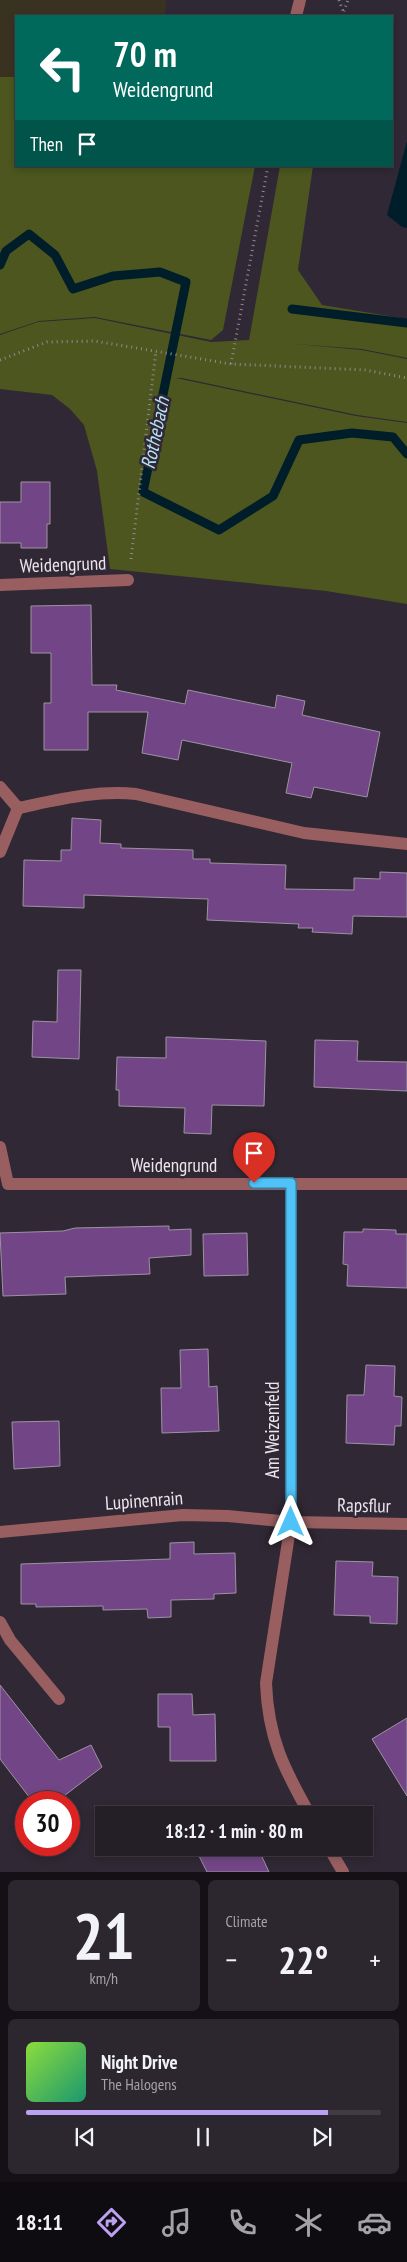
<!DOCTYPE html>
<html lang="en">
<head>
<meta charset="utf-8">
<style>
  body { margin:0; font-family:"PT Sans Narrow",sans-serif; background:#2c272f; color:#f1f3f6; height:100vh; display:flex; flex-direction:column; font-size:19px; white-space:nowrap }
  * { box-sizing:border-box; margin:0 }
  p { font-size:16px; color:#a3a2a7 }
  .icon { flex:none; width:28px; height:28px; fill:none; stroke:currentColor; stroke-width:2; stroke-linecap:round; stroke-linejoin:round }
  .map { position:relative; height:1872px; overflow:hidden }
  .side { display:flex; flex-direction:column; gap:8px; padding:8px; background:#141015; flex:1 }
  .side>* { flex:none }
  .hud { position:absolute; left:15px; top:15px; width:378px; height:152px; border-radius:0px; box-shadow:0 2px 8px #0003,0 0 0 1px #413c44; background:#00695c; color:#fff; overflow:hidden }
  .speed { position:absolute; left:15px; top:1791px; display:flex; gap:10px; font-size:25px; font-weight:700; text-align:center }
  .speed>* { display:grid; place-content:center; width:65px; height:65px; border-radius:50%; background:#241e27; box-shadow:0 2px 8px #0003,0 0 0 1px #413c44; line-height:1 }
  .speed .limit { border:8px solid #d22; background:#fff; color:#111 }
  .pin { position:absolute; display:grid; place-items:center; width:42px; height:42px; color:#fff; margin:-51px -21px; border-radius:50% 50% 50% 0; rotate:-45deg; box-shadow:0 0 5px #0007 }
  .pin .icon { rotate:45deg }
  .me { position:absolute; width:55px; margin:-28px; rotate:0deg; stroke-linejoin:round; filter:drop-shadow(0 0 4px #0008) }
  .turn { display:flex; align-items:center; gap:18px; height:105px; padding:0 15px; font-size:22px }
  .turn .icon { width:65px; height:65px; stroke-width:2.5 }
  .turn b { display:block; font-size:35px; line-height:42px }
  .then { display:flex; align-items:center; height:48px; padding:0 15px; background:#0003; gap:10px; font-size:19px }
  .big { font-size:38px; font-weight:700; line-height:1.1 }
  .side .tile { flex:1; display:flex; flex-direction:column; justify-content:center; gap:8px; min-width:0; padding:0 18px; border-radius:8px; background:#2c272f }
  .side .dial { align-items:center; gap:0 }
  .dial b { font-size:65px; line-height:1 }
  .song { display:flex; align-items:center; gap:15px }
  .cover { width:60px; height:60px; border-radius:8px; background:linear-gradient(135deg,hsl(90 70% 55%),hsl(160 70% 35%)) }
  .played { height:5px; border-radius:2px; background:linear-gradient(90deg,#bca0f2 85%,#413c44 85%) }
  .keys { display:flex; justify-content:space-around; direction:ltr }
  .heat { display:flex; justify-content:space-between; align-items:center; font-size:28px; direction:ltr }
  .side .tiles { flex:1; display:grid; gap:8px; grid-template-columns:1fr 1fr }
  .tile:last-child { grid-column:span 2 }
  .trip { position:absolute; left:95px; top:1806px; width:278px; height:50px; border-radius:0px; background:#241e27; box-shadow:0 2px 8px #0003,0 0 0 1px #413c44; font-weight:700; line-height:50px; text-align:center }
  .menu { display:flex; height:80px; justify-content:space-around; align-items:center; background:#0e0c10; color:#a3a2a7 }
  .menu .icon { width:35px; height:35px }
  .menu .on { color:#bca0f2 }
  .menu b { font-size:22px; color:#f1f3f6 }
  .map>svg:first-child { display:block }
</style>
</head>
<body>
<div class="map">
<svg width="407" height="1872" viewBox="0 0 407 1872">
  <rect width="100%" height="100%" fill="#302834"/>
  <!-- commercial -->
  <path fill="#3a3221" d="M 0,0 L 166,0 L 165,16 L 16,16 L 16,77 L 0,77 Z"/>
  <!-- green -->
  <g fill="#4c561e">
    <path d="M 0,77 L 16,77 L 16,166 L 255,166 L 223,330 L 211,340 L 95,317 L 39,321 L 0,334 Z"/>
    <path d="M 280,166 L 313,166 L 298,270 L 322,305 L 407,319 L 407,358 L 362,349 L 295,344 L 362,350 L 407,359 L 407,422 L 357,415 L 182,378 L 176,378 L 356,416 L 407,423 L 407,604 L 326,591 L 110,569 L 97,471 L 84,425 L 70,409 L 52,395 L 0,389 L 0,335 L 38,322 L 95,318 L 211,342 L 249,340 Z"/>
  </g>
  <!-- water -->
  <path fill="#001d2a" d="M 407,141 L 407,228 L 402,227 L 387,215 Z"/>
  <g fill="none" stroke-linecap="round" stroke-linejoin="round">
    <!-- stream -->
    <g stroke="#001d2a" stroke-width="9">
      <path d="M 0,265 L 6,251 L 29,234 L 55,255 L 73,289 L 113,276 L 160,272 L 186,282 L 143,492 L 219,530 L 273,496 L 299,440 L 352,433 L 393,437 L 407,454"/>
      <path d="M 292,309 L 407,323"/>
    </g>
  </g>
  <!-- building -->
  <g fill="#724686" stroke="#9d92a2">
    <path d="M 21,482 L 50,482 L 50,524 L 47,524 L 47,548 L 21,548 L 21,543 L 0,543 L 0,502 L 21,502 Z"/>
    <path d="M 91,605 L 92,685 L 117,685 L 116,690 L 185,704 L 188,690 L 275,708 L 277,695 L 305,701 L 302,715 L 380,732 L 367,797 L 314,787 L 311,798 L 286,793 L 292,763 L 182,740 L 178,760 L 142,753 L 148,712 L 88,712 L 88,750 L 44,750 L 44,703 L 51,703 L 51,653 L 31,653 L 31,606 Z"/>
    <path d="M 72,818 L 101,820 L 100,843 L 121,844 L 121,848 L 193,850 L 193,859 L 210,859 L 210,863 L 286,865 L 285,889 L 354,890 L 354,878 L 380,879 L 380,872 L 407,873 L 407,917 L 353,916 L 352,934 L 312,932 L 313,928 L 298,928 L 299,924 L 207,920 L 208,899 L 84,895 L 84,908 L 23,906 L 24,860 L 61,861 L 61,850 L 71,850 Z"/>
    <path d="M 58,970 L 81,970 L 79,1059 L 32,1057 L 33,1021 L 57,1022 Z"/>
    <path d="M 166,1037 L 266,1041 L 264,1106 L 212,1105 L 211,1134 L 184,1133 L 185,1108 L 119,1106 L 119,1090 L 116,1090 L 117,1057 L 166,1058 Z"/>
    <path d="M 315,1040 L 358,1041 L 357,1061 L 407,1062 L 407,1091 L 314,1087 Z"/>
    <path d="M 169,1226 L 169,1230 L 191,1229 L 191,1255 L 149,1258 L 150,1274 L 65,1277 L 66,1294 L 3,1296 L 0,1233 L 63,1231 L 75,1228 Z"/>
    <path d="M 363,1229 L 396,1230 L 396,1234 L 407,1234 L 407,1288 L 347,1286 L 348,1265 L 343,1264 L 344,1232 L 363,1232 Z"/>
    <path d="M 247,1233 L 248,1275 L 204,1276 L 203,1234 Z"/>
    <path d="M 208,1349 L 209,1387 L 217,1386 L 219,1431 L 162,1433 L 161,1388 L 181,1388 L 180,1350 Z"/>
    <path d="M 366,1365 L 395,1366 L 394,1396 L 402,1397 L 401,1426 L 395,1426 L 394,1445 L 346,1443 L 347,1395 L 364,1395 Z"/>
    <path d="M 59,1421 L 60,1466 L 14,1469 L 12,1422 Z"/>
    <path d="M 194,1542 L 194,1554 L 235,1553 L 236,1593 L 214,1594 L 214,1599 L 171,1600 L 171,1617 L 148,1618 L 147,1609 L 103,1610 L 103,1606 L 36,1607 L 36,1604 L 21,1604 L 21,1564 L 170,1559 L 170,1543 Z"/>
    <path d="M 336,1561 L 373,1562 L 372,1576 L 398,1577 L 397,1624 L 370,1623 L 370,1616 L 334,1615 Z"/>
    <path d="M 0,1685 L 59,1760 L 91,1745 L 102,1767 L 56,1802 L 33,1802 L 0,1759 Z"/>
    <path d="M 158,1694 L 192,1694 L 193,1715 L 215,1714 L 216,1761 L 170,1761 L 170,1727 L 158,1727 Z"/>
    <path d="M 407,1718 L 407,1796 L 372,1739 Z"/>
    <path d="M 237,1807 L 241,1815 L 220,1815 Z"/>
    <path d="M 195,1848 L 258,1848 L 269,1872 L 207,1872 Z"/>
  </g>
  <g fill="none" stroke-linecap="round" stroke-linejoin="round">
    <!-- path -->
    <g stroke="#908993" stroke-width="3" stroke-dasharray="1 4" stroke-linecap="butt">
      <path d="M 339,0 L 343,11"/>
      <path d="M 342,16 L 348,0"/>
      <path d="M 0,360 L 47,342 L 95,341 L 231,364 L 365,370 L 407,378"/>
      <path d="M 231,364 L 268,166"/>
      <path d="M 131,559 L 156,351"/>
    </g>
    <!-- minor -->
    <g stroke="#995f60" stroke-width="12">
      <path d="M 296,16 L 300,0"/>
      <path d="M 0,585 L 128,580"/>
      <path d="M 0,787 L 18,808"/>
      <path d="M 0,852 L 18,808 C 57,800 95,790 136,794 L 304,833 L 407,844"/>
      <path d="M 0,1147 L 8,1184 L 407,1184"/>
      <path d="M 291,1183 L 291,1522 L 266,1683 C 268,1738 284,1769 310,1815"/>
      <path d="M 0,1532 L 183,1515 L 228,1516 L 291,1522 L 407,1524"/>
      <path d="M 0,1622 L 10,1640 L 59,1699"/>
      <path d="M 329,1848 L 343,1872"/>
    </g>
  </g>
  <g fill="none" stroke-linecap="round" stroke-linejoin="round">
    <defs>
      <path id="route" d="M 254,1183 L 291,1183 L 291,1522"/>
    </defs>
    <!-- route casing -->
    <use href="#route" stroke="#337fa1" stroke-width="12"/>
    <!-- route -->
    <use href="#route" stroke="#4fc3f7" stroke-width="9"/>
  </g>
  <g text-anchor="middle" stroke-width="5" stroke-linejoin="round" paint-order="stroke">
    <!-- street labels -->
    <g font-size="19" fill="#ebe5ed" stroke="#302834">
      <text transform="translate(63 564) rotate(-2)" y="7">Weidengrund</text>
      <text x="174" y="1172">Weidengrund</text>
      <text transform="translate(272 1430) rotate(-90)" y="7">Am Weizenfeld</text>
      <text transform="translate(144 1500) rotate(-4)" y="7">Lupinenrain</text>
      <text transform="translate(364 1505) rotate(1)" y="7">Rapsflur</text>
    </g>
    <!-- water labels -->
    <g font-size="20" font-style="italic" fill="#b4e2f8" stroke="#302834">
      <text transform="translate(155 433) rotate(-78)" y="7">Rothebach</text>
    </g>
  </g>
</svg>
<div class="speed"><div class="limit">30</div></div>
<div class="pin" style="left:254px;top:1183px;background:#d93025"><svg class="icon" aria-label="arrive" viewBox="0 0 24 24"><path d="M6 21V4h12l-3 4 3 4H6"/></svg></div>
<svg class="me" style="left:291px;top:1522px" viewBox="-20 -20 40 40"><path d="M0-17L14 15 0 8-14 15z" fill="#4fc3f7" stroke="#fff" stroke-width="4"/></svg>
<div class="trip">18:12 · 1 min · 80 m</div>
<div class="hud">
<div class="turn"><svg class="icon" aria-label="left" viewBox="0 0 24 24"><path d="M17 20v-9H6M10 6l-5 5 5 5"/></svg><div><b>70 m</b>Weidengrund</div></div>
<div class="then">Then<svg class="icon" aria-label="arrive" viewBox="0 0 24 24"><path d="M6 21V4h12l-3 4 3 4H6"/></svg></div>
</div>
</div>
<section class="side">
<div class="tiles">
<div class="tile dial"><b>21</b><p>km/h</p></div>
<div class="tile"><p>Climate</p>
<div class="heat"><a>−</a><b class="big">22°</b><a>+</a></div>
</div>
<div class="tile">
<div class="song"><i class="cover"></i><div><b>Night Drive</b><p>The Halogens</p></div></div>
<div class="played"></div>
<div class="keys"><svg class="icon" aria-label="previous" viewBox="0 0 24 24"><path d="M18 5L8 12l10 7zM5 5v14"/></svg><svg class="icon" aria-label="pause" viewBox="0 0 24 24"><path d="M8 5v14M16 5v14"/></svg><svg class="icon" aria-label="next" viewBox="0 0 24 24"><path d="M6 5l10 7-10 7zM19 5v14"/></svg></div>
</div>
</div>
</section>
<nav class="menu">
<b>18:11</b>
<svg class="icon on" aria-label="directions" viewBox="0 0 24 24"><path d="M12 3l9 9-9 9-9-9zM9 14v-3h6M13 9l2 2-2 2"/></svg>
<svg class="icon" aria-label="music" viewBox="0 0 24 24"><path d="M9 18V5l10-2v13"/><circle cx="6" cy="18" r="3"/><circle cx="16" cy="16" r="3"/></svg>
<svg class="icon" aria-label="phone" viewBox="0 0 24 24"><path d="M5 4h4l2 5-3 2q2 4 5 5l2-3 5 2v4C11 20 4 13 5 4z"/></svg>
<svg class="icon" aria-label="climate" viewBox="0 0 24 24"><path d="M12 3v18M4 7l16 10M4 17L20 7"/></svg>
<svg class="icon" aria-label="car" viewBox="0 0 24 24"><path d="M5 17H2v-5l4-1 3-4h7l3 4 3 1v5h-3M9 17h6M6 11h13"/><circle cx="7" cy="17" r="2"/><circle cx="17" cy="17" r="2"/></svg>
</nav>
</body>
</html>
